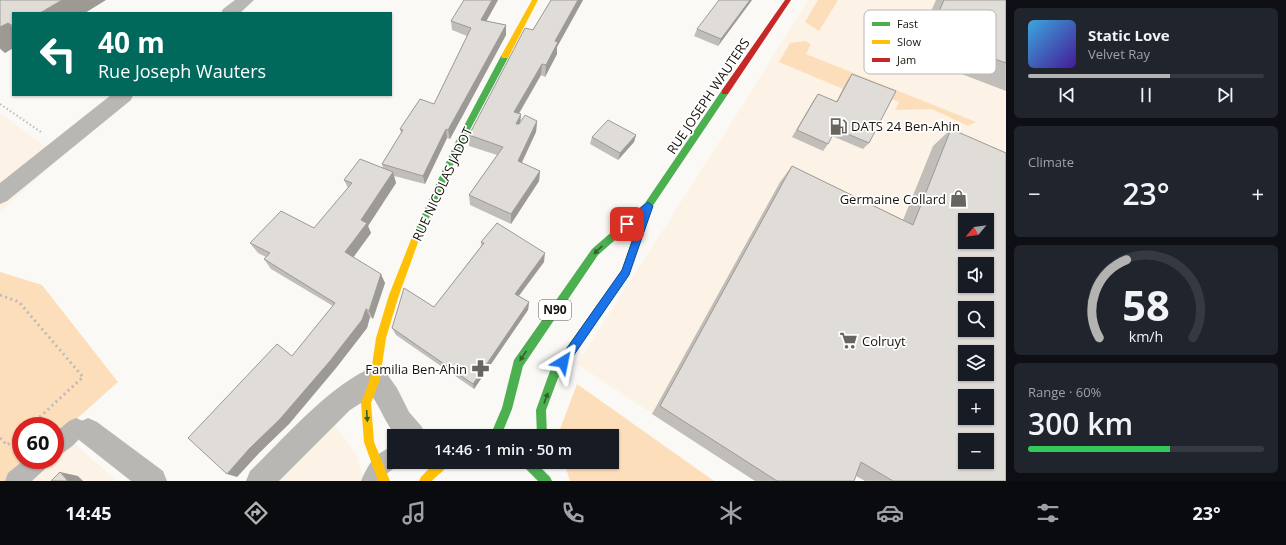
<!DOCTYPE html>
<html lang="en">
<head>
<meta charset="utf-8">
<style>
  body { margin:0; font-family:"Open Sans",sans-serif; background:#20242c; color:#f1f3f6; height:100vh; display:flex; flex-direction:column; font-size:15px; white-space:nowrap }
  * { box-sizing:border-box; margin:0 }
  p { font-size:13px; color:#9ea1a6 }
  .icon { flex:none; width:22px; height:22px; fill:none; stroke:currentColor; stroke-width:2; stroke-linecap:round; stroke-linejoin:round }
  .map { position:relative; flex:1; overflow:hidden }
  .side { display:flex; flex-direction:column; gap:8px; padding:8px; background:#0d0f14; width:280px }
  .side>* { flex:none }
  .banner { position:absolute; left:12px; top:12px; width:380px; height:84px; border-radius:0px; box-shadow:0 1px 3px #0004; background:#00695c; color:#fff; overflow:hidden }
  .needle { width:26px; rotate:241deg }
  .tools { position:absolute; left:958px; top:213px; display:grid; gap:8px }
  .tools a { display:grid; place-items:center; width:36px; height:36px; border-radius:0px; background:#171b24; box-shadow:0 1px 3px #0004; font-size:20px }
  .speed { position:absolute; left:12px; top:417px; display:flex; gap:8px; font-size:20px; font-weight:700; text-align:center }
  .speed>* { display:grid; place-content:center; width:52px; height:52px; border-radius:50%; background:#171b24; box-shadow:0 1px 3px #0004; line-height:1 }
  .speed .limit { border:6px solid #d22; background:#fff; color:#111 }
  .pin { position:absolute; display:grid; place-items:center; width:34px; height:34px; color:#fff; margin:-17px; border-radius:8px; box-shadow:0 2px 6px #0006 }
  .me { position:absolute; width:44px; margin:-22px; rotate:35deg; stroke-linejoin:round; filter:drop-shadow(0 0 3px #0008) }
  .turn { display:flex; align-items:center; gap:14px; height:84px; padding:0 20px; font-size:18px }
  .turn .icon { width:52px; height:52px; stroke-width:2.5 }
  .turn b { display:block; font-size:28px; line-height:34px }
  .big { font-size:30px; font-weight:600; line-height:1.1 }
  .side .card { flex:1; display:flex; flex-direction:column; justify-content:center; gap:6px; min-width:0; padding:0 14px; border-radius:6px; background:#20242c }
  .side .dial { align-items:center; gap:0 }
  .dial svg { height:104px; overflow:visible; fill:none; stroke:#363941; stroke-width:7; stroke-linecap:round; text-anchor:middle }
  .dial text { fill:#f1f3f6; stroke:none }
  .song { display:flex; align-items:center; gap:12px }
  .cover { width:48px; height:48px; border-radius:6px; background:linear-gradient(135deg,hsl(200 70% 55%),hsl(260 70% 35%)) }
  .played { height:4px; border-radius:2px; background:linear-gradient(90deg,#b3b3b2 60%,#363941 60%) }
  .keys { display:flex; justify-content:space-around; direction:ltr }
  .heat { display:flex; justify-content:space-between; align-items:center; font-size:22px; direction:ltr }
  .charge { height:6px; border-radius:3px; background:linear-gradient(90deg,#34c759 60%,#363941 0) }
  .trip { position:absolute; left:387px; top:429px; width:232px; height:40px; border-radius:0px; background:#171b24; box-shadow:0 1px 3px #0004; font-weight:600; line-height:40px; text-align:center }
  .dock { display:flex; height:64px; justify-content:space-around; align-items:center; background:#090b0e; color:#9ea1a6 }
  .dock .icon { width:28px; height:28px }
  .dock .active { color:#b3b3b2 }
  .dock b { font-size:18px; color:#f1f3f6 }
  main { display:flex; flex:1; min-height:0 }
  .map>svg:first-child { display:block }
</style>
</head>
<body>
<main>
<div class="map">
<svg width="1006" height="481" viewBox="0 0 1006 481">
  <rect width="100%" height="100%" fill="#fbf9f6"/>
  <!-- built -->
  <g fill="#fdf2e6" fill-rule="evenodd">
    <path d="M 808,0 L 1006,0 L 1006,481 L 865,481 L 842,467 L 755,481 L 577,364 L 725,133 ZM 965,220 L 987,220 L 987,242 L 965,242 ZM 965,264 L 987,264 L 987,286 L 965,286 ZM 965,308 L 987,308 L 987,330 L 965,330 ZM 965,352 L 987,352 L 987,374 L 965,374 ZM 965,396 L 987,396 L 987,418 L 965,418 ZM 965,440 L 987,440 L 987,462 L 965,462 Z"/>
    <path d="M 0,113 L 60,158 L 0,211 Z"/>
    <path d="M 334,424 L 357,455 L 364,481 L 280,481 Z"/>
    <path d="M 61,432 L 117,481 L 7,481 L 30,460 L 55,460 L 55,438 Z"/>
  </g>
  <!-- green -->
  <g fill="#fddeba">
    <path d="M 818,0 L 838,0 L 819,31 L 805,22 Z"/>
    <path d="M 805,41 L 811,44 L 806,54 L 976,122 L 968,126 L 932,109 L 895,110 L 899,102 L 847,81 L 843,89 L 779,62 L 790,43 Z"/>
    <path d="M 0,272 L 42,285 L 118,382 L 55,438 L 55,426 L 21,426 L 21,460 L 30,460 L 7,481 L 0,481 Z"/>
    <path d="M 577,384 L 714,481 L 570,481 L 564,462 L 612,462 L 612,436 L 561,436 L 560,429 Z"/>
  </g>
  <g fill="none" stroke-linecap="round" stroke-linejoin="round">
    <!-- path-far1 -->
    <path stroke="#bdbbb9" stroke-width="2" stroke-dasharray="1.5 2.5" stroke-linecap="butt" d="M 0,104 L 41,132"/>
    <!-- path -->
    <g stroke="#bdbbb9" stroke-width="3" stroke-dasharray="2 3.5" stroke-linecap="butt">
      <path d="M 0,295 L 19,302 L 83,377 L 30,426"/>
      <path d="M 0,438 L 7,445 L 21,434"/>
    </g>
    <!-- lane -->
    <g fill="#b9b7b4" fill-rule="evenodd">
      <path d="M 76,418 L 83,421 L 86,428 C 81,440 67,452 55,457 L 55,433 L 69,421 Z"/>
      <path d="M 394,446 L 394,462 L 402,462 L 401,463 L 385,475 L 383,481 L 361,481 C 369,463 375,453 394,446 Z"/>
      <path d="M 24,460 L 50,460 L 47,467 L 32,481 L 5,481 L 8,473 Z"/>
    </g>
    <!-- street -->
    <g fill="#b9b7b4" fill-rule="evenodd">
      <path d="M 235,0 L 254,0 L 240,13 L 221,13 L 223,9 Z"/>
      <path d="M 111,95 L 133,95 L 131,100 L 7,201 L 0,204 L 0,183 Z"/>
      <path d="M 375,366 L 384,370 L 397,388 L 409,412 L 422,427 L 426,436 L 396,436 C 386,424 381,409 372,396 L 350,410 L 279,481 L 246,481 L 250,471 C 286,437 329,385 375,366 Z"/>
      <path d="M 88,418 L 97,422 L 163,471 L 167,481 L 131,481 L 79,440 L 75,431 L 79,422 Z"/>
    </g>
    <!-- fast -->
    <g fill="#4caf50" fill-rule="evenodd">
      <path d="M 505,53 L 509,56 L 464,141 L 419,240 L 416,241 L 413,240 L 412,237 L 456,141 L 501,56 Z"/>
      <path d="M 725,89 L 728,90 L 728,94 L 652,207 L 629,275 L 558,378 L 546,410 L 547,436 L 537,436 L 536,410 L 550,371 L 622,270 L 639,219 L 598,255 L 523,366 L 512,409 L 501,436 L 490,436 L 502,408 L 514,360 L 592,249 L 645,203 L 722,90 Z"/>
      <path d="M 521,462 L 535,462 L 550,477 L 552,481 L 538,481 L 523,466 Z"/>
    </g>
    <!-- slow -->
    <g fill="#ffc107" fill-rule="evenodd">
      <path d="M 532,0 L 538,0 L 508,58 L 502,58 L 501,56 Z"/>
      <path d="M 416,233 L 419,234 L 420,237 L 399,295 L 386,338 L 380,379 L 371,403 L 374,442 L 390,481 L 378,481 L 364,442 L 361,403 L 370,379 L 376,338 L 389,295 L 412,237 L 413,234 Z"/>
      <path d="M 435,462 L 450,462 C 447,469 437,475 432,481 L 419,481 L 421,477 Z"/>
    </g>
    <!-- jam -->
    <path fill="#c62828" fill-rule="evenodd" d="M 785,0 L 791,0 L 728,94 L 722,94 L 722,90 Z"/>
  </g>
  <!-- wall -->
  <g fill="#c1bdb9">
    <path d="M 0,0 L 13,13 L 13,48 L 5,53 L 0,49 Z"/>
    <path d="M 498,0 L 486,21 L 506,25 L 506,35 L 450,139 L 447,138 L 425,184 L 394,176 L 396,183 L 368,226 L 371,233 L 353,257 L 385,283 L 373,319 L 370,317 L 367,328 L 336,368 L 289,424 L 259,453 L 237,477 L 292,356 L 333,306 L 271,269 L 264,259 L 266,257 L 258,253 L 250,243 L 314,228 L 348,188 L 344,180 L 383,168 L 382,164 L 401,133 L 400,129 L 434,104 L 467,36 L 452,30 L 451,21 Z"/>
    <path d="M 551,0 L 583,0 L 557,47 L 557,54 L 545,77 L 541,75 L 519,114 L 521,114 L 520,122 L 537,121 L 536,132 L 522,163 L 540,171 L 539,181 L 511,224 L 470,205 L 469,195 L 497,155 L 469,146 L 469,135 Z"/>
    <path d="M 752,0 L 718,46 L 694,36 L 697,29 Z"/>
    <path d="M 936,0 L 1006,0 L 1006,91 L 912,55 Z"/>
    <path d="M 852,74 L 869,143 L 863,149 L 832,136 L 828,144 L 823,151 L 792,137 L 813,101 L 818,94 L 836,102 L 847,81 Z"/>
    <path d="M 951,129 L 1006,481 L 865,481 L 856,476 L 854,481 L 755,481 L 652,414 L 780,182 L 792,166 L 903,220 L 933,146 Z"/>
    <path d="M 636,135 L 634,142 L 618,160 L 590,144 L 592,137 Z"/>
    <path d="M 481,242 L 544,262 L 519,296 L 529,302 L 528,310 L 474,389 L 396,335 L 392,328 L 434,307 L 481,246 Z"/>
  </g>
  <!-- shaded-wall -->
  <g fill="#9d9a96">
    <path d="M 62,0 L 106,0 L 85,13 L 40,13 Z"/>
    <path d="M 492,0 L 498,0 L 482,29 L 481,20 Z"/>
    <path d="M 578,0 L 583,0 L 557,47 L 557,54 L 545,77 L 546,65 L 555,41 Z"/>
    <path d="M 750,0 L 752,0 L 718,46 L 721,39 Z"/>
    <path d="M 8,23 L 13,28 L 13,48 L 5,53 L 0,48 L 0,27 Z"/>
    <path d="M 506,25 L 506,35 L 450,139 L 448,130 Z"/>
    <path d="M 542,64 L 541,75 L 513,123 L 514,112 Z"/>
    <path d="M 521,114 L 520,125 L 516,124 Z"/>
    <path d="M 537,121 L 536,132 L 517,172 L 518,161 Z"/>
    <path d="M 446,129 L 447,138 L 425,184 L 423,176 Z"/>
    <path d="M 636,135 L 634,142 L 618,160 L 620,153 Z"/>
    <path d="M 540,171 L 539,181 L 511,224 L 511,214 Z"/>
    <path d="M 393,172 L 396,183 L 368,226 L 371,233 L 350,262 L 345,252 L 361,220 Z"/>
    <path d="M 545,253 L 544,262 L 514,302 L 515,294 Z"/>
    <path d="M 381,274 L 385,283 L 373,319 L 369,311 Z"/>
    <path d="M 529,302 L 528,310 L 474,389 L 473,384 Z"/>
    <path d="M 366,309 L 370,317 L 367,328 L 336,368 L 289,424 L 259,453 L 237,477 L 227,474 L 249,449 Z"/>
    <path d="M 60,472 L 78,476 L 83,481 L 68,481 Z"/>
  </g>
  <!-- building -->
  <g fill="#e0dcd7" stroke="#9d9a96" fill-rule="evenodd">
    <path d="M 0,0 L 62,0 L 40,13 L 13,13 L 13,26 L 8,23 L 0,27 Z"/>
    <path d="M 464,0 L 492,0 L 481,20 L 506,25 L 448,130 L 446,129 L 423,176 L 382,164 L 403,130 L 400,129 L 420,99 L 434,104 L 471,28 L 451,21 Z"/>
    <path d="M 551,0 L 578,0 L 555,41 L 558,42 L 546,65 L 542,64 L 514,112 L 521,114 L 516,124 L 519,124 L 525,115 L 537,121 L 518,161 L 540,171 L 511,214 L 469,195 L 503,147 L 469,135 L 525,28 L 533,30 Z"/>
    <path d="M 719,0 L 750,0 L 721,39 L 697,29 Z"/>
    <path d="M 944,0 L 1006,0 L 1006,63 L 929,35 Z"/>
    <path d="M 852,74 L 896,91 L 869,143 L 836,129 L 828,144 L 797,130 L 818,94 L 837,102 Z"/>
    <path d="M 608,120 L 636,135 L 620,153 L 592,137 Z"/>
    <path d="M 951,129 L 1006,153 L 1006,481 L 893,481 L 861,462 L 854,481 L 777,481 L 660,406 L 792,166 L 913,225 ZM 965,220 L 987,220 L 987,242 L 965,242 ZM 965,264 L 987,264 L 987,286 L 965,286 ZM 965,308 L 987,308 L 987,330 L 965,330 ZM 965,352 L 987,352 L 987,374 L 965,374 ZM 965,396 L 987,396 L 987,418 L 965,418 ZM 965,440 L 987,440 L 987,462 L 965,462 Z"/>
    <path d="M 360,159 L 393,172 L 361,220 L 367,223 L 345,252 L 381,274 L 369,311 L 366,309 L 362,320 L 330,361 L 280,419 L 249,449 L 227,474 L 188,438 L 277,344 L 292,356 L 335,303 L 264,259 L 270,253 L 250,243 L 281,211 L 314,228 L 352,183 L 344,180 Z"/>
    <path d="M 497,223 L 545,253 L 515,294 L 529,302 L 473,384 L 392,328 L 404,288 L 434,307 L 484,243 L 481,242 Z"/>
    <path d="M 60,472 L 68,481 L 51,481 Z"/>
  </g>
  <!-- one-way arrows -->
  <defs><path id="oneway-solid" d="M-6-.8H1V-3.2L6.5 0L1 3.2V.8H-6Z"/></defs>
  <g fill="#32612e">
    <use href="#oneway-solid" transform="translate(598 250) rotate(136)"/>
    <use href="#oneway-solid" transform="translate(523 356) rotate(124)"/>
    <use href="#oneway-solid" transform="translate(546 398) rotate(-70)"/>
    <use href="#oneway-solid" transform="translate(367 416) rotate(86)"/>
  </g>
  <!-- route -->
  <path fill="#1a73e8" stroke="#114b97" d="M 648,202 L 653,206 L 629,275 L 567,365 L 563,367 L 560,365 L 558,362 L 560,358 L 622,270 L 640,219 L 627,228 L 624,227 L 622,224 L 624,222 Z"/>
  <!-- icons -->
  <defs>
    <symbol id="fuel-bare" viewBox="-9 -9 18 18"><path d="M-5.5-6h7V0h2V4h1.3V-2.5L3-4.5l.8-.8L6-3V5H2.5V1h-1V6h-7ZM-4.2-4.7v3.2H.2V-4.7Z" fill="#68645f" stroke="#fff" stroke-width="2.5" paint-order="stroke"/></symbol>
    <symbol id="shop-bare" viewBox="-9 -9 18 18"><path d="M-5-2.5h2.3a2.7 3.5 0 0 1 5.4 0H5L5.5 6h-11ZM-1.5-2.5h3a1.5 2.3 0 0 0-3 0Z" fill="#68645f" stroke="#fff" stroke-width="2.5" paint-order="stroke"/></symbol>
    <symbol id="supermarket-bare" viewBox="-9 -9 18 18"><path d="M-6-5.5h2.5l.6 2H6L4.5 2H-2.5L-4.4-4H-6ZM-1.5 3.2a1.3 1.3 0 1 0 .1 0ZM3 3.2a1.3 1.3 0 1 0 .1 0Z" fill="#68645f" stroke="#fff" stroke-width="2.5" paint-order="stroke"/></symbol>
    <symbol id="pharmacy-bare" viewBox="-9 -9 18 18"><path d="M-2-6h4v4h4v4h-4v4h-4v-4h-4v-4h4Z" fill="#68645f" stroke="#fff" stroke-width="2.5" paint-order="stroke"/></symbol>
  </defs>
  <g fill-rule="evenodd">
    <use href="#fuel-bare" x="826" y="114" width="25" height="25"/>
    <use href="#shop-bare" x="946" y="186" width="25" height="25"/>
    <use href="#supermarket-bare" x="836" y="328" width="25" height="25"/>
    <use href="#pharmacy-bare" x="468" y="356" width="25" height="25"/>
  </g>
  <g text-anchor="middle" stroke-width="3.5" stroke-linejoin="round" paint-order="stroke">
    <!-- shield labels -->
    <rect fill="#fff" stroke="#5e5a56" stroke-width="1" x="539" y="300" width="32" height="20" rx="3"/>
    <g font-size="12" font-weight="bold" fill="#19130d">
      <text x="555" y="314">N90</text>
    </g>
    <!-- street labels -->
    <g font-size="13" fill="#19130d" stroke="#fff">
      <text transform="translate(708 96) rotate(-56)" y="5">RUE JOSEPH WAUTERS</text>
      <text transform="translate(442 184) rotate(-65)" y="5">RUE NICOLAS JADOT</text>
    </g>
    <!-- poi labels -->
    <g font-size="13" fill="#19130d" stroke="#fff" text-anchor="start">
      <text x="851" y="131">DATS 24 Ben-Ahin</text>
      <text x="946" y="204" text-anchor="end">Germaine Collard</text>
      <text x="862" y="346">Colruyt</text>
      <text x="467" y="374" text-anchor="end">Familia Ben-Ahin</text>
    </g>
  </g>
  <!-- legend -->
  <rect x="864" y="10" width="132" height="64" rx="6" fill="#fff" stroke="#bab8b6" stroke-width="1"/>
  <rect x="872" y="22" width="18" height="4" fill="#4caf50"/>
  <rect x="872" y="40" width="18" height="4" fill="#ffc107"/>
  <rect x="872" y="58" width="18" height="4" fill="#c62828"/>
  <g font-size="11" fill="#19130d">
    <text x="897" y="28">Fast</text>
    <text x="897" y="46">Slow</text>
    <text x="897" y="64">Jam</text>
  </g>
</svg>
<div class="tools">
<a><svg class="needle" viewBox="-14 -14 28 28"><path d="M0-13l5 13h-10z" fill="#e53935"/><path d="M0 13l5-13h-10z" fill="#9ea1a6"/></svg></a>
<a><svg class="icon" aria-label="sound" viewBox="0 0 24 24"><path d="M4 9h4l5-4v14l-5-4H4zM17 9q2 3 0 6"/></svg></a>
<a><svg class="icon" aria-label="search" viewBox="0 0 24 24"><circle cx="10" cy="10" r="6"/><path d="M15 15l6 6"/></svg></a>
<a><svg class="icon" aria-label="layers" viewBox="0 0 24 24"><path d="M12 4l9 5-9 5-9-5zM3 14l9 5 9-5"/></svg></a>
<a>+</a>
<a>−</a>
</div>
<div class="speed"><div class="limit">60</div></div>
<div class="pin" style="left:627px;top:224px;background:#d93025"><svg class="icon" aria-label="arrive" viewBox="0 0 24 24"><path d="M6 21V4h12l-3 4 3 4H6"/></svg></div>
<svg class="me" style="left:563px;top:362px" viewBox="-20 -20 40 40"><path d="M0-17L14 15 0 8-14 15z" fill="#1a73e8" stroke="#fff" stroke-width="4"/></svg>
<div class="trip">14:46 · 1 min · 50 m</div>
<div class="banner">
<div class="turn"><svg class="icon" aria-label="left" viewBox="0 0 24 24"><path d="M17 20v-9H6M10 6l-5 5 5 5"/></svg><div><b>40 m</b>Rue Joseph Wauters</div></div>
</div>
</div>
<section class="side">
<div class="card">
<div class="song"><i class="cover"></i><div><b>Static Love</b><p>Velvet Ray</p></div></div>
<div class="played"></div>
<div class="keys"><svg class="icon" aria-label="previous" viewBox="0 0 24 24"><path d="M18 5L8 12l10 7zM5 5v14"/></svg><svg class="icon" aria-label="pause" viewBox="0 0 24 24"><path d="M8 5v14M16 5v14"/></svg><svg class="icon" aria-label="next" viewBox="0 0 24 24"><path d="M6 5l10 7-10 7zM19 5v14"/></svg></div>
</div>
<div class="card"><p>Climate</p>
<div class="heat"><a>−</a><b class="big">23°</b><a>+</a></div>
</div>
<div class="card dial"><svg viewBox="0 0 100 80">
<path d="M14 69A42 42 0 1 1 86 69"/>
<path d="M14 69A42 42 0 0 1 35 9" stroke="#b3b3b2"/>
<text x="50" y="56" font-size="32" font-weight="700">58</text>
<text x="50" y="72" font-size="11">km/h</text>
</svg></div>
<div class="card"><p>Range · 60%</p><b class="big">300 km</b><div class="charge"></div></div>
</section>
</main>
<nav class="dock">
<b>14:45</b>
<svg class="icon active" aria-label="directions" viewBox="0 0 24 24"><path d="M12 3l9 9-9 9-9-9zM9 14v-3h6M13 9l2 2-2 2"/></svg>
<svg class="icon" aria-label="music" viewBox="0 0 24 24"><path d="M9 18V5l10-2v13"/><circle cx="6" cy="18" r="3"/><circle cx="16" cy="16" r="3"/></svg>
<svg class="icon" aria-label="phone" viewBox="0 0 24 24"><path d="M5 4h4l2 5-3 2q2 4 5 5l2-3 5 2v4C11 20 4 13 5 4z"/></svg>
<svg class="icon" aria-label="climate" viewBox="0 0 24 24"><path d="M12 3v18M4 7l16 10M4 17L20 7"/></svg>
<svg class="icon" aria-label="car" viewBox="0 0 24 24"><path d="M5 17H2v-5l4-1 3-4h7l3 4 3 1v5h-3M9 17h6M6 11h13"/><circle cx="7" cy="17" r="2"/><circle cx="17" cy="17" r="2"/></svg>
<svg class="icon" aria-label="filters" viewBox="0 0 24 24"><path d="M4 7h16M4 17h16"/><circle cx="9" cy="7" r="2"/><circle cx="15" cy="17" r="2"/></svg>
<b>23°</b>
</nav>
</body>
</html>
